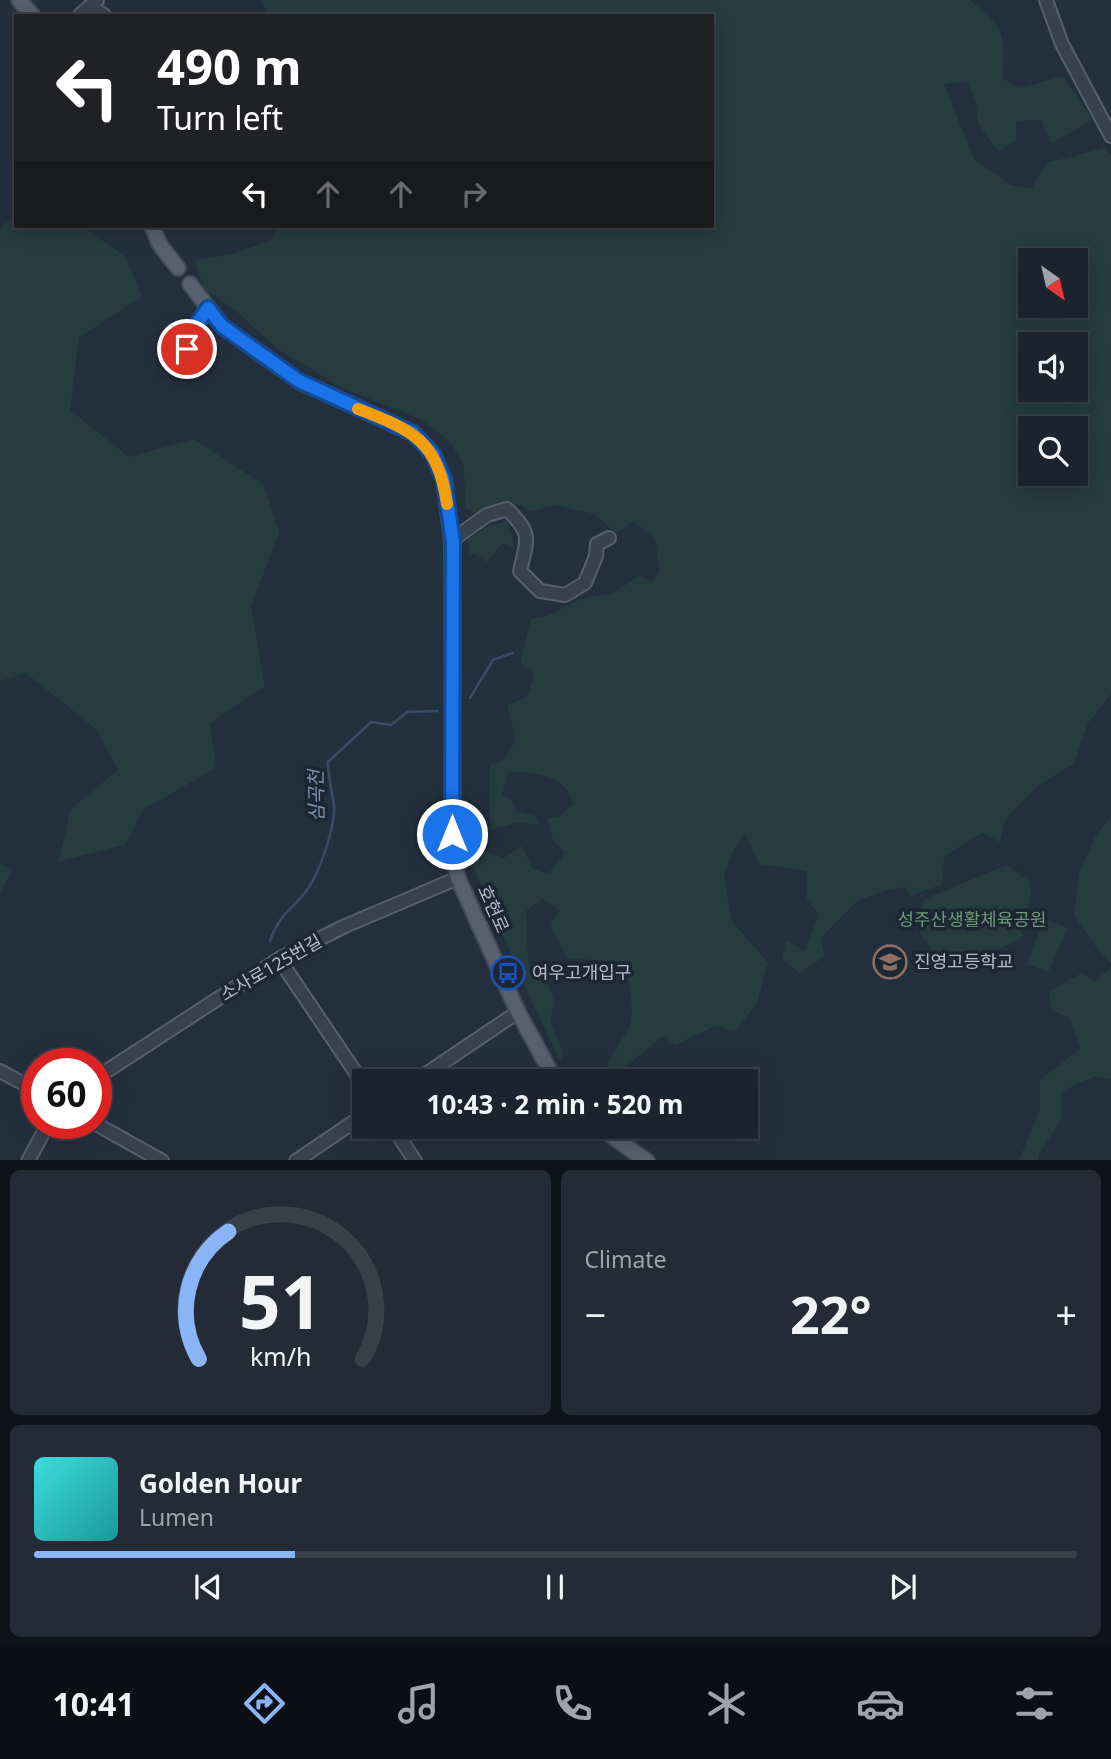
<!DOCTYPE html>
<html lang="en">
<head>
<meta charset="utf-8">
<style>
  body { margin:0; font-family:"Noto Sans","Noto Sans KR",sans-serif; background:#242b36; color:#f1f3f6; height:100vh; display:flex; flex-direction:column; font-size:26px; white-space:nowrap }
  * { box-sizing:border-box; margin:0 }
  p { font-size:23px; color:#a0a4aa }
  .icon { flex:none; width:38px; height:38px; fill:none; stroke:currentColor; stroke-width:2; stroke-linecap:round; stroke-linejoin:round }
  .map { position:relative; height:1160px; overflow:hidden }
  .details { display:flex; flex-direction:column; gap:10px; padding:10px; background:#0f1319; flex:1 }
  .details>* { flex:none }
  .top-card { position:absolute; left:14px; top:14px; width:700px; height:214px; border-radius:0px; box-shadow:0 4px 18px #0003,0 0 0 2px #39404a; background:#202124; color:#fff; overflow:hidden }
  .needle { width:46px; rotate:146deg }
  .controls { position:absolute; left:1018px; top:248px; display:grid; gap:14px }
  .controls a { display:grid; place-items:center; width:70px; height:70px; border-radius:0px; background:#1b232e; box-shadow:0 4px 18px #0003,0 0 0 2px #39404a; font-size:35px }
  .speed { position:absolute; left:21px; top:1048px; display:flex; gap:14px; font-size:35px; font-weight:700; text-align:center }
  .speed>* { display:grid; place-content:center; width:91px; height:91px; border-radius:50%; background:#1b232e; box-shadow:0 4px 18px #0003,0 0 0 2px #39404a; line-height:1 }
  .speed .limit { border:10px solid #d22; background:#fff; color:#111 }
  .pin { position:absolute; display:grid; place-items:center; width:60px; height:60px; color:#fff; margin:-30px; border:4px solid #fff; border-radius:50%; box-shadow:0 2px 7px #0007 }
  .me { position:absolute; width:77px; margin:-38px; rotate:0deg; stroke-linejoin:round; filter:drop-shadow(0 0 5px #0008) }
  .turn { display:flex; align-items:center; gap:24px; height:147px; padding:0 28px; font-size:32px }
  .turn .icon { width:91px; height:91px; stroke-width:2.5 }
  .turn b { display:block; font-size:49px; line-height:60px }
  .lanes { display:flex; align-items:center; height:66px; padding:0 28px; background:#0003; justify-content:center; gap:35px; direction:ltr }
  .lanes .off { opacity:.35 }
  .big { font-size:52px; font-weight:700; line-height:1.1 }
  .details .card { flex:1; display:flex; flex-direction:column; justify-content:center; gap:10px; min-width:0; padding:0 24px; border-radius:10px; background:#242b36 }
  .details .dial { align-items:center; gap:0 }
  .dial svg { height:182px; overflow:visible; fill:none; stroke:#39404a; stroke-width:7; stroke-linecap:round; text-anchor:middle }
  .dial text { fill:#f1f3f6; stroke:none }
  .song { display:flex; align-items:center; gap:21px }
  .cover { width:84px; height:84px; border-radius:10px; background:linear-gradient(135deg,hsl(180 70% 55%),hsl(180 70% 35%)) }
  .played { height:7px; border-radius:4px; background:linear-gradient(90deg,#8ab4f8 25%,#39404a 25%) }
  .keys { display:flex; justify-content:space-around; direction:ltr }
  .heat { display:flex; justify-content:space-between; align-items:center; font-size:38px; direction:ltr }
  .details .tiles { flex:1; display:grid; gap:10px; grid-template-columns:1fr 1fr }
  .card:last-child { grid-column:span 2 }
  .trip { position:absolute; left:352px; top:1069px; width:406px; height:70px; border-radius:0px; background:#1b232e; box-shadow:0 4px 18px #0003,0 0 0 2px #39404a; font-weight:700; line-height:70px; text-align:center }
  .tabs { display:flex; height:112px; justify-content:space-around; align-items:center; background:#0b0e12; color:#a0a4aa }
  .tabs .icon { width:49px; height:49px }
  .tabs .selected { color:#8ab4f8 }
  .tabs b { font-size:32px; color:#f1f3f6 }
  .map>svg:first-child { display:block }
</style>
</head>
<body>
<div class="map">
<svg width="1111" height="1161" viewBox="0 0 1111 1161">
  <rect width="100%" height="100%" fill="#242f3e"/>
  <!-- green -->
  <g fill="#263c3f" fill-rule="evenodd">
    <path d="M 262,0 L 969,0 C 1004,24 1006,37 1002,78 L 1020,88 L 1063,76 L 1093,120 L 1051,143 L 1041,120 L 1016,121 L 1016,140 L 998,152 L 978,124 L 976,102 L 967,82 L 944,84 L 974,159 L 1011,185 L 1031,189 L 1047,163 L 1104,148 L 1111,155 L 1111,694 L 1088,723 L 1074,764 L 1040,784 L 1005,820 L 1000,842 L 982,833 L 944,856 L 943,884 L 910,896 L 906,887 L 891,889 L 858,900 L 821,938 L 825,956 L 800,973 L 782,960 L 786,940 L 805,951 L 819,914 L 807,900 L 807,871 L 759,864 L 745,834 L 733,851 L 724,875 L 731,920 L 769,964 L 765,971 L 758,1001 L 734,1033 L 717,1025 L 675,1045 L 663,1036 L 613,1077 L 607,1063 L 630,1026 L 632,1009 L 629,981 L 608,961 L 567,958 L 550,925 L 560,910 L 542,899 L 526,911 L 528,962 L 544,973 L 555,1003 L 550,1019 L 563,1053 L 560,1061 L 532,1002 L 470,860 L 482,850 L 504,858 L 522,846 L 532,868 L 548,874 L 565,853 L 553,840 L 547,818 L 560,816 L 573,804 C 571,800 570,792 566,789 C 554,774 524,770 508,773 L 502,795 L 512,800 L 516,811 L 535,816 L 539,824 L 517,823 L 490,830 L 490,765 L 505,759 L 516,740 L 507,705 L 527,697 L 534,675 L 520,662 L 531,619 L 547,616 L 581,599 L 611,594 L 640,576 L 652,581 L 660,571 L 655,539 L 634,521 L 616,533 L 594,514 L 556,505 L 531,511 L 510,501 L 477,514 L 465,508 L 464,465 L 450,442 L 422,420 L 343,388 L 276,348 L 235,310 L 204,289 L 195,260 L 233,254 L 273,239 L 280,226 L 712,226 L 712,16 L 267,16 ZM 1031,261 L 1076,261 L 1076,306 L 1031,306 ZM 1031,345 L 1076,345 L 1076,390 L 1031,390 ZM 1031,429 L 1076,429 L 1076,474 L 1031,474 Z"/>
    <path d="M 16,213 L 16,226 L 81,226 L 126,257 L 142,297 L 79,337 L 70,410 L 129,457 L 194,439 L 264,485 L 279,533 L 251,606 L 265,686 L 210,723 L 216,768 L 142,810 L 126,844 L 58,862 L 71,809 L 118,770 L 97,730 L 26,673 L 0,681 L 0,228 Z"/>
    <path d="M 507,521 L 515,549 L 503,543 L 487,562 L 476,554 L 470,554 L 468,540 L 484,528 Z"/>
    <path d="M 1111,815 L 1111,964 L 1098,950 L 1074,915 L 1079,873 L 1095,837 Z"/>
    <path d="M 0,864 L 12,870 L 0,894 Z"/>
    <path d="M 1006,865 L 1029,881 C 1034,899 1026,912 1020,929 L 1023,938 L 954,969 L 949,958 C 923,948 908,923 925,899 Z"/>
    <path d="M 1044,919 L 1068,928 L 1048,972 L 1027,964 Z"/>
    <path d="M 1111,967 L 1111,1079 L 1095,1076 L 1062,1091 L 1061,1120 L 1039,1154 L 1038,1160 L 1019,1160 L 1040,1109 L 1040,1080 L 1080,1049 L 1070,1018 L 1052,1010 L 1049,991 L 1082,973 L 1095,981 Z"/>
  </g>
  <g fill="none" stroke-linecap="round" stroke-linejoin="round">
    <!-- stream -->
    <g stroke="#394c67" stroke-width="2.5">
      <path d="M 470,698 L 493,660 L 513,653"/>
      <path d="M 270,941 C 280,911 297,907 311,884 C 321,867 336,824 334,805 C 332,790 328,778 328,762 L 371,722 L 391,725 L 407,712 L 438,711"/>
    </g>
    <defs>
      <g id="minor">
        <path d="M 1046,0 L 1062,44 L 1111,136"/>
        <path d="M 90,6 L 105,16"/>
        <path d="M 79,16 L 97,0"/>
        <path d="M 187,349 L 192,331 L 208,308"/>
        <path d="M 452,540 L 487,515 L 507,509 C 532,534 528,537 520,571 L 540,591 L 565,595 L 585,583 L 596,556 L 597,544 L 609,538"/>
        <path d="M 279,959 L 364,1085"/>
        <path d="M 0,1071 L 37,1091"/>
        <path d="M 96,1078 L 279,959 L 345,926 L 458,878"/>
        <path d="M 414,1082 L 518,1012"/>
        <path d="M 96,1124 L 162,1161"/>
        <path d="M 393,1127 L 415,1161"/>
        <path d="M 28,1161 L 48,1124"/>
        <path d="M 296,1161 L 364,1115"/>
      </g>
      <g id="major">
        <path d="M 19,0 L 33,16"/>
        <path d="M 152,226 L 160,245 L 178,268"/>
        <path d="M 190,284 L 222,326 L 299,381 L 413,433 L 433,454 L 444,480 L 452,542 L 453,859 L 458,878 L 518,1012 L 556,1082"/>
        <path d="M 599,1127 L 647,1161"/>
      </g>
    </defs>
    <!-- minor casing -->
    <use href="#minor" stroke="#565f6c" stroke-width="16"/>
    <!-- major casing -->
    <use href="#major" stroke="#414a57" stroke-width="18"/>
    <!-- minor -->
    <use href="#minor" stroke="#38414e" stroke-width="12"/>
    <!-- major -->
    <use href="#major" stroke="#56606e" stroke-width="14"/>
  </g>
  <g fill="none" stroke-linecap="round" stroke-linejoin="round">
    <defs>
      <path id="route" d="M 187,349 L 192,331 L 208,308 L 222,326 L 299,381 L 413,433 L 433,454 L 444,480 L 453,542 L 452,834"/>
    </defs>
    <!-- route casing -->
    <use href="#route" stroke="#114b97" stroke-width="18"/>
    <!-- route -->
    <use href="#route" stroke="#1a73e8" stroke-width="12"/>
    <!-- slow -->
    <path stroke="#f59e0b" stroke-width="12" d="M 358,409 C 413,430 438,441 447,504"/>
  </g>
  <!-- icons -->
  <defs>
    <symbol id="school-ring" viewBox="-11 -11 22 22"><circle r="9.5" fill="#1d2633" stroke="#8d6e63" stroke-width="1.5"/><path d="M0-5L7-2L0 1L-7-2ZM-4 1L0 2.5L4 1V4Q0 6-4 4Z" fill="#8d6e63"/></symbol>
    <symbol id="bus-ring" viewBox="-11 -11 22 22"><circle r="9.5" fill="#1d2633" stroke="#1a4fb4" stroke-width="1.5"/><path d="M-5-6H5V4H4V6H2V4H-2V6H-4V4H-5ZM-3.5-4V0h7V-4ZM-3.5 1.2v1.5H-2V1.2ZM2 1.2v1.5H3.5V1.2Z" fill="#1a4fb4"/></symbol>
  </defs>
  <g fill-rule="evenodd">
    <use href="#school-ring" x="871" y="943" width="38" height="38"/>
    <use href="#bus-ring" x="489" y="954" width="38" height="38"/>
  </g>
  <g text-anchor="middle" stroke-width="7" stroke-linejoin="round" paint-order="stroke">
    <!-- street labels -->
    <g font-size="18" fill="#b4bcc9" stroke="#1d2633">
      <text transform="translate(493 909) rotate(66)" y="6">호현로</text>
      <text transform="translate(271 968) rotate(-30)" y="6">소사로125번길</text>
    </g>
    <!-- park labels -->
    <g font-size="18" fill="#6b9a76" stroke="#1d2633">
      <text x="972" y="926">성주산생활체육공원</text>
    </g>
    <!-- poi labels -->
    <g font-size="18" fill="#b4bcc9" stroke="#1d2633" text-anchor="start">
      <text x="914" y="968">진영고등학교</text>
      <text x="532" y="979">여우고개입구</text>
    </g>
    <!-- water labels -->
    <g font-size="19" font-style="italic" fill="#7c92b1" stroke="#1d2633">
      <text transform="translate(316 796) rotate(-91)" y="7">심곡천</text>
    </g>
  </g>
</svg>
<div class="controls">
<a><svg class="needle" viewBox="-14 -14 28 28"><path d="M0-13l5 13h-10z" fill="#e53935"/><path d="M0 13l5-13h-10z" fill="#a0a4aa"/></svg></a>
<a><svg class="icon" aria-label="sound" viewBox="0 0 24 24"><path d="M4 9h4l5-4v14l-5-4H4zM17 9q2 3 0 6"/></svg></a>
<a><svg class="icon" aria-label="search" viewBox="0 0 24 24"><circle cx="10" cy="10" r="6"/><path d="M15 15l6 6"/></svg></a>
</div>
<div class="speed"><div class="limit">60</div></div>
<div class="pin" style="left:187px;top:349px;background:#d93025"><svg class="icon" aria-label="arrive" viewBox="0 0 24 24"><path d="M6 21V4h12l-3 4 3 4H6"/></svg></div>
<svg class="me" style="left:452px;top:834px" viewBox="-20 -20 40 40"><circle r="17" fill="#1a73e8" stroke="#fff" stroke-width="3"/><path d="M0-11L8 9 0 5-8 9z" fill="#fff"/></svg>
<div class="trip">10:43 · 2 min · 520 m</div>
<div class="top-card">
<div class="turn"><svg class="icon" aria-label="left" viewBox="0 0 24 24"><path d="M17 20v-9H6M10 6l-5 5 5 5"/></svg><div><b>490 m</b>Turn left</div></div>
<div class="lanes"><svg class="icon" aria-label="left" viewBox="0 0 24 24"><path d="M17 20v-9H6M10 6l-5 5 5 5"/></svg><svg class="icon off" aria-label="ahead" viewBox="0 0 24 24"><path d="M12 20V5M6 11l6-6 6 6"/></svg><svg class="icon off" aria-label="ahead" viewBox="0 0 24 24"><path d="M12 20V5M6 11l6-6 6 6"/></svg><svg class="icon off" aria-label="right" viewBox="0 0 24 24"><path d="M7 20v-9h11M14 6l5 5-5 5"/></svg></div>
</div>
</div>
<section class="details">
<div class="tiles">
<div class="card dial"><svg viewBox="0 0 100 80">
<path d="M14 69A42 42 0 1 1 86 69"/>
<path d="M14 69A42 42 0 0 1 27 13" stroke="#8ab4f8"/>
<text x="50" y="56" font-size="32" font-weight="700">51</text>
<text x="50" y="72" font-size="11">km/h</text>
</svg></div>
<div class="card"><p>Climate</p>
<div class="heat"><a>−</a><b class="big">22°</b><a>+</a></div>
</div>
<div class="card">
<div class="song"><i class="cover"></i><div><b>Golden Hour</b><p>Lumen</p></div></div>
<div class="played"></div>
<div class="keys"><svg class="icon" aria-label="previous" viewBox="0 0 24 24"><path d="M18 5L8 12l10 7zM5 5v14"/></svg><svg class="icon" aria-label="pause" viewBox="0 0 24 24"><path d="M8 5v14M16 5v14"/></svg><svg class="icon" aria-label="next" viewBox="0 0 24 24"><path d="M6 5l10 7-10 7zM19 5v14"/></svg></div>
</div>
</div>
</section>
<nav class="tabs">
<b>10:41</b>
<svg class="icon selected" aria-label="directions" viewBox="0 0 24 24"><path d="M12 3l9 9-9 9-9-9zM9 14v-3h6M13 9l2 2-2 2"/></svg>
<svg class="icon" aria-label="music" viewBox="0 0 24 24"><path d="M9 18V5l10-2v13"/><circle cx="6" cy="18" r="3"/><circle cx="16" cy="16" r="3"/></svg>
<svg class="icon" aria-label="phone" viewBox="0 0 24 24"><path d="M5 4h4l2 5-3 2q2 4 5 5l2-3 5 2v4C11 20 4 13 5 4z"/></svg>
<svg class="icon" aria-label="climate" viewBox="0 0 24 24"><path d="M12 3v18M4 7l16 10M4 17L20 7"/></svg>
<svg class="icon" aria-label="car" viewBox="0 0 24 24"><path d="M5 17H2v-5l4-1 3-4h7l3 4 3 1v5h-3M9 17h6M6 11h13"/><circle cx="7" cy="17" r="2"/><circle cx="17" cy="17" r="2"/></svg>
<svg class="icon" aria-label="filters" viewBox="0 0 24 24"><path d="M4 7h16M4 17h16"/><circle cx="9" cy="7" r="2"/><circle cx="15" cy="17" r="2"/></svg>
</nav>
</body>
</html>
